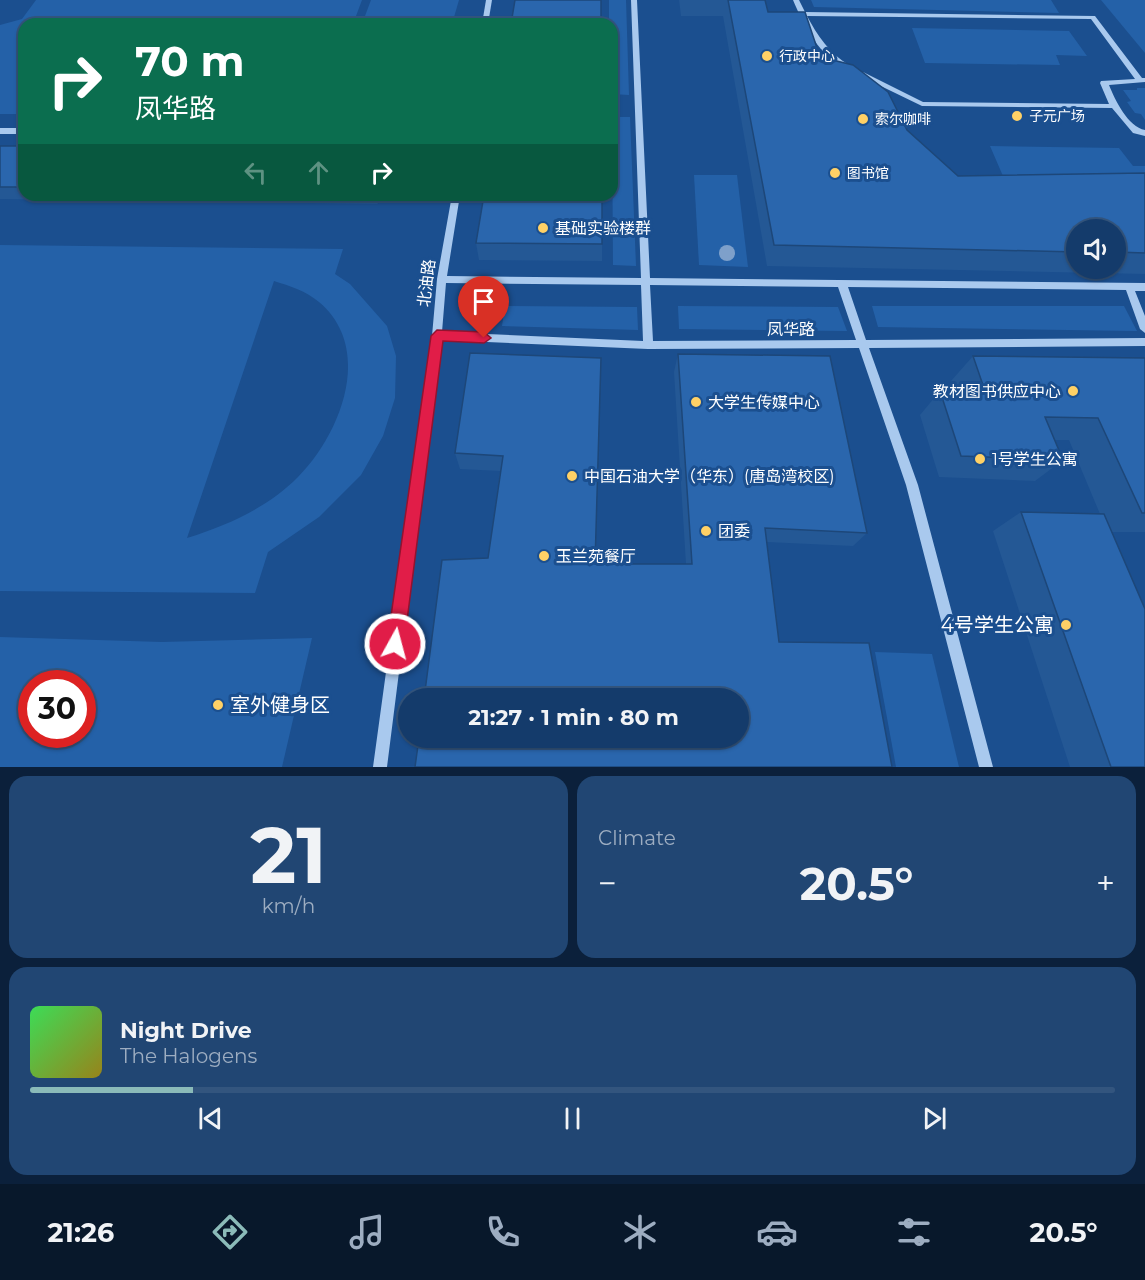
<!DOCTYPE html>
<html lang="en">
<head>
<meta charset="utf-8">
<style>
  body { margin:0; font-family:Montserrat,"Noto Sans SC",sans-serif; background:#214673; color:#f1f3f6; height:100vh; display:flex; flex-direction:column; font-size:22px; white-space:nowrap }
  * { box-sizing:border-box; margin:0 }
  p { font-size:20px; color:#9dadc1 }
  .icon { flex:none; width:33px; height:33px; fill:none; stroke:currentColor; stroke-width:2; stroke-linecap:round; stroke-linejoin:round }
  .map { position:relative; height:767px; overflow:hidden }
  .side { display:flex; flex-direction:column; gap:9px; padding:9px; background:#0b203b; flex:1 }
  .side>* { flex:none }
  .banner { position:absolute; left:18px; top:18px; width:600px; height:183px; border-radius:18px; box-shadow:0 2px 4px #0004,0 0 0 2px #33557e; background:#0b6e4f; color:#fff; overflow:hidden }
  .fabs { position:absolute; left:1066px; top:219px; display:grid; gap:12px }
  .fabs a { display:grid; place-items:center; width:60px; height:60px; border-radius:50%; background:#143b6b; box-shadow:0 2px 4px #0004,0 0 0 2px #33557e; font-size:30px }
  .speed { position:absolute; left:18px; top:670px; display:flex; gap:12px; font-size:30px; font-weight:700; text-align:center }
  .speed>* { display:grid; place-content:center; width:78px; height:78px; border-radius:50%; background:#143b6b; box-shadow:0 2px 4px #0004,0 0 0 2px #33557e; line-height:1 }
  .speed .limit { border:9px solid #d22; background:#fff; color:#111 }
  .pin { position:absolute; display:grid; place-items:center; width:51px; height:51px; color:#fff; margin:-62px -26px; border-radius:50% 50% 50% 0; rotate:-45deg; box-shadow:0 0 6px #0007 }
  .pin .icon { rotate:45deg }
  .me { position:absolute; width:66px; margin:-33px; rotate:7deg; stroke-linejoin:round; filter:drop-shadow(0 0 4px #0008) }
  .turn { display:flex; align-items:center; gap:21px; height:126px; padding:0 18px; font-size:27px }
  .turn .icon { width:78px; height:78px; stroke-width:2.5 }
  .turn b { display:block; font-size:42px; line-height:51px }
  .lanes { display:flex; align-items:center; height:57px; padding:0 18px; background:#0003; justify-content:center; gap:30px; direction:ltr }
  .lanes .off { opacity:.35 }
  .big { font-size:45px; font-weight:700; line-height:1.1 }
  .side .tile { flex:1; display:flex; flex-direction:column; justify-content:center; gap:9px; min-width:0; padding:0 21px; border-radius:18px; background:#214673 }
  .side .dial { align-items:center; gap:0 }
  .dial b { font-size:78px; line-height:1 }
  .song { display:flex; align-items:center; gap:18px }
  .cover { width:72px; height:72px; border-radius:9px; background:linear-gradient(135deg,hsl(130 70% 55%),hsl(50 70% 35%)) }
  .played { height:6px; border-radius:3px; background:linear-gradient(90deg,#8bbbb9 15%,#33557e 15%) }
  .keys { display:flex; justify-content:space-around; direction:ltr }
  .heat { display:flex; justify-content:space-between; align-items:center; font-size:33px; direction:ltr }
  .side .tiles { flex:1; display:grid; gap:9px; grid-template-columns:1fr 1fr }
  .tile:last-child { grid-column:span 2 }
  .trip { position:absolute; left:398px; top:688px; width:351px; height:60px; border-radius:30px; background:#143b6b; box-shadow:0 2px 4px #0004,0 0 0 2px #33557e; font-weight:700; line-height:60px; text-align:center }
  .tab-bar { display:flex; height:96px; justify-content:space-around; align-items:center; background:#08182b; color:#9dadc1 }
  .tab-bar .icon { width:42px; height:42px }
  .tab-bar .selected { color:#8bbbb9 }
  .tab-bar b { font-size:27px; color:#f1f3f6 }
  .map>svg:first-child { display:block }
</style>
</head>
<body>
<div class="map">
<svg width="1145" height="767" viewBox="0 0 1145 767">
  <rect width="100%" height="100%" fill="#1b4f8f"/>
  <!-- green -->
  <g fill="#2461a8" fill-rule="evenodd">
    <path d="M 36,0 L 362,0 L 353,24 L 24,24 L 24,114 L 0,114 L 0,25 L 22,19 Z"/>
    <path d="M 371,0 L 459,0 L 452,24 L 362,24 Z"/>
    <path d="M 609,0 L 626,0 L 629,95 L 612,94 L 612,24 L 609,24 Z"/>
    <path d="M 811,0 L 1051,0 L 1059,13 L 814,7 Z"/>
    <path d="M 1101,0 L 1145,0 L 1145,53 Z"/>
    <path d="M 912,28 L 1069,31 L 1087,56 L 1056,55 L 1060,65 L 925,63 Z"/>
    <path d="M 1137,88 L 1145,88 L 1145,120 L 1141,114 L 1135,113 L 1127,102 L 1131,101 L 1123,90 L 1137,90 Z"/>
    <path d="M 612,117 L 630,117 L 636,266 L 613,265 Z"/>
    <path d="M 990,146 L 1119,148 L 1133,166 L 1145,166 L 1145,188 L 1006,183 Z"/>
    <path d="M 694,175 L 737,175 L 748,267 L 699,265 Z"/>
    <path d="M 0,245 L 343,249 L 335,274 L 350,284 L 387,326 L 396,356 L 395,398 L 383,436 L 361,475 L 319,517 L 268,552 L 255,593 L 0,591 ZM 274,281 C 290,286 306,291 319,302 C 375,349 340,435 298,477 C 267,508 228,525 187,538 Z"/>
    <path d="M 505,306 L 637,307 L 638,330 L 502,326 Z"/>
    <path d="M 678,306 L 838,307 L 847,331 L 679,329 Z"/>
    <path d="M 872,306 L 1124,306 L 1137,331 L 878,327 Z"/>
    <path d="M 0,637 L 162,642 L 312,638 L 282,767 L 0,767 ZM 32,684 L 82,684 L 82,735 L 32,735 Z"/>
    <path d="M 875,652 L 932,654 L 959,767 L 896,767 Z"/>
  </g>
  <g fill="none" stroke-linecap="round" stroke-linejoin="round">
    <!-- minor -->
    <g fill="#a9c9ee" fill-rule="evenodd">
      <path d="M 486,0 L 492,0 L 488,24 L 482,24 Z"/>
      <path d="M 631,0 L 637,0 L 650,278 L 1145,283 L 1145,291 L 1135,291 L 1145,316 L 1145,333 L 1140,329 L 1126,290 L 848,287 L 866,340 L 1145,338 L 1145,346 L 869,348 L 918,485 L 993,767 L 979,767 L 906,485 L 859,348 L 648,349 L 441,340 L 387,767 L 373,767 L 432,336 L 437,279 L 452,195 L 460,195 L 447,276 L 641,278 ZM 446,283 L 641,285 L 643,341 L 442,332 ZM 650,285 L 838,287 L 856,340 L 653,341 Z"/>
      <path d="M 793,0 L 799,0 L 805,12 L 1095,16 L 1142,78 L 1145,78 L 1145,82 L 1109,85 C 1115,100 1128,127 1145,130 L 1145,136 L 1133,133 L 1112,108 L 922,106 L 856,74 L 863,72 L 923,102 L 1109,104 L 1100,83 L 1101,81 L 1135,79 L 1091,19 L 807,16 C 817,35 830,54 849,65 L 849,69 L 846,69 C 821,59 802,22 793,0 Z"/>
      <rect x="0" y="128" width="24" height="6"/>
    </g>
  </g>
  <!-- trees -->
  <circle fill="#7ea0ca" cx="727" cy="253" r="8"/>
  <!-- wall -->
  <g fill="#245895" fill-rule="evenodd">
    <path d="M 679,0 L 765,0 L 768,12 L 820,57 L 907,130 L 958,176 L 1145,173 L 1145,274 L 767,266 L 723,16 L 681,16 ZM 1077,230 L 1116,230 L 1116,268 L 1077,268 Z"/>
    <path d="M 0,146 L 24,146 L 24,195 L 379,195 L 378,204 L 0,199 Z"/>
    <path d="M 476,243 L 602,244 L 602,261 L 479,260 Z"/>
    <path d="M 470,353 L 595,564 L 686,564 L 674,372 L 678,354 L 867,533 L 853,546 L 767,542 L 779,642 L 892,767 L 488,558 L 500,471 L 460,469 L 455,453 Z"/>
    <path d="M 973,356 L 1145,358 L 1145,532 L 1112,532 L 1145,767 L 1070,767 L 993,531 L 1021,512 L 1100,514 L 1069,440 L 1055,440 L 1063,460 L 1035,481 L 939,477 L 920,415 L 940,391 L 955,391 L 951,381 Z"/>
  </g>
  <!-- shaded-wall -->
  <path fill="#1d4779" d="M 375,195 L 379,195 L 378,204 Z"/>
  <!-- building -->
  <g fill="#2a66ad" stroke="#1d4779" stroke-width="1.5">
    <path d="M 515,0 L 601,0 L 601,24 L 511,24 Z"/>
    <path d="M 728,0 L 765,0 L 768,12 L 805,12 L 820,57 L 853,65 L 888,92 L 907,130 L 958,176 L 1145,173 L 1145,253 L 1116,252 L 1116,230 L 1077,230 L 1077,252 L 774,245 Z"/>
    <rect x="0" y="146" width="24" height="41"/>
    <path d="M 484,195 L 602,195 L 602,244 L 476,243 Z"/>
    <path d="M 470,353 L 601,358 L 595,564 L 692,564 L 678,354 L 830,356 L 867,533 L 765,528 L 779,642 L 869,643 L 892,767 L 415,767 L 419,738 L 738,738 L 738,699 L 424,699 L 442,560 L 488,558 L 503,456 L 455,453 Z"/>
    <path d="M 973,356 L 1145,358 L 1145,513 L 1142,513 L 1098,418 L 1045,417 L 1063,460 L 961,456 L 940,391 L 985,391 Z"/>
    <path d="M 1021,512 L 1104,514 L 1145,609 L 1145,767 L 1111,767 Z"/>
  </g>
  <!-- route -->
  <path fill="#e11d48" stroke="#92132f" stroke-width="1.5" d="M 437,330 L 484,332 L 491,338 L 484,343 L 443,341 L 404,644 L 401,650 L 395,653 L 389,650 L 387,644 L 431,336 Z"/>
  <!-- markers -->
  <g fill="#ffd166" stroke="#1b4f8f" stroke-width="2">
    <circle cx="767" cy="56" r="6"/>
    <circle cx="1017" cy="116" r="6"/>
    <circle cx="863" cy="119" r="6"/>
    <circle cx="835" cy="173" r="6"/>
    <circle cx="543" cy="228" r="6"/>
    <circle cx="1073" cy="391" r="6"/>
    <circle cx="696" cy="402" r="6"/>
    <circle cx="980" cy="459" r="6"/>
    <circle cx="572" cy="476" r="6"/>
    <circle cx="706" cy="531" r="6"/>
    <circle cx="544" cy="556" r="6"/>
    <circle cx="1066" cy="625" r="6"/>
    <circle cx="218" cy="705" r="6"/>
  </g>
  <g text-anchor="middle" stroke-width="6" stroke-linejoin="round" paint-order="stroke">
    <!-- far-poi labels -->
    <g font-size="14" fill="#fff" stroke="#1b4f8f" text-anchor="start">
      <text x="779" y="61">行政中心</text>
      <text x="1029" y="121">子元广场</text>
      <text x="875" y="124">索尔咖啡</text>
      <text x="847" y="178">图书馆</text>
    </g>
    <!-- poi labels -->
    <g font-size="16" fill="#fff" stroke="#1b4f8f" text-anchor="start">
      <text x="555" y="234">基础实验楼群</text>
      <text x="1061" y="397" text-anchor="end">教材图书供应中心</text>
      <text x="708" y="408">大学生传媒中心</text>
      <text x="992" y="465">1号学生公寓</text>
      <text x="584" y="482">中国石油大学（华东）(唐岛湾校区)</text>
      <text x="718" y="537">团委</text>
      <text x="556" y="562">玉兰苑餐厅</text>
    </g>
    <!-- street labels -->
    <g font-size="16" fill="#fff" stroke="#1b4f8f">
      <text transform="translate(426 283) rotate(-83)" y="6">北油路</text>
      <text x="791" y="335">凤华路</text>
    </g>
    <!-- near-poi labels -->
    <g font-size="20" fill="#fff" stroke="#1b4f8f" text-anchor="end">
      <text x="1054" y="632">4号学生公寓</text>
      <text x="230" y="712" text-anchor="start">室外健身区</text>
    </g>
  </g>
</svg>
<div class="fabs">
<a><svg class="icon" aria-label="sound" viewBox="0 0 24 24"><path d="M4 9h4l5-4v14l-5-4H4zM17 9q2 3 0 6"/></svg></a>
</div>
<div class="speed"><div class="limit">30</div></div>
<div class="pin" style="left:484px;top:338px;background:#d93025"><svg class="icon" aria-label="arrive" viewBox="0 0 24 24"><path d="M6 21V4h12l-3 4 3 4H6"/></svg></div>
<svg class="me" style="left:395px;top:644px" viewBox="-20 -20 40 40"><circle r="17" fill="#e11d48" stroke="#fff" stroke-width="3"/><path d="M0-11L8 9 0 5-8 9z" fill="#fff"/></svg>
<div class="trip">21:27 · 1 min · 80 m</div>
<div class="banner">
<div class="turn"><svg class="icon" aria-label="right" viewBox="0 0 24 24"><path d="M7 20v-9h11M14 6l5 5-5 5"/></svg><div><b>70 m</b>凤华路</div></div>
<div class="lanes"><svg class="icon off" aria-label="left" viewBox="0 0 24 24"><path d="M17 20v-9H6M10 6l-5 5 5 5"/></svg><svg class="icon off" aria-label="ahead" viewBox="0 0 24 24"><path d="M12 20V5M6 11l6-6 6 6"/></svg><svg class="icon" aria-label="right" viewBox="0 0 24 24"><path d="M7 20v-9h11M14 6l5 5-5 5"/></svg></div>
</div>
</div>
<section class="side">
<div class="tiles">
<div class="tile dial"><b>21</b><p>km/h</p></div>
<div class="tile"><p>Climate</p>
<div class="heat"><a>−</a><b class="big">20.5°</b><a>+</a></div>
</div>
<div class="tile">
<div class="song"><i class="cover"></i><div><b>Night Drive</b><p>The Halogens</p></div></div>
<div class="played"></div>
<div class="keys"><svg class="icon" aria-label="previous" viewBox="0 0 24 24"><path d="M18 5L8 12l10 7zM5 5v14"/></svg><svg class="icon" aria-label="pause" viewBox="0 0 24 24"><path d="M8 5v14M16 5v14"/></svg><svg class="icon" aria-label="next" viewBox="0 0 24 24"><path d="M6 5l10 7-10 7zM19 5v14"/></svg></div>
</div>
</div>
</section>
<nav class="tab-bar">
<b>21:26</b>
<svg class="icon selected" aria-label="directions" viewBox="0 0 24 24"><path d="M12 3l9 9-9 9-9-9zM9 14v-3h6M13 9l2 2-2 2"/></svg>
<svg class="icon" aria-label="music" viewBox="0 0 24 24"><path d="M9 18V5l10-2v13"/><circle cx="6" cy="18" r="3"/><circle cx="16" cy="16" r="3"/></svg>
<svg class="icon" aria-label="phone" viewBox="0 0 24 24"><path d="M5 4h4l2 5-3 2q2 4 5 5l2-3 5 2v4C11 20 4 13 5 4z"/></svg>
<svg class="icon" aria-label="climate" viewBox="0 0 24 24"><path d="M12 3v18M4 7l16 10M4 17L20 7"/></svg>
<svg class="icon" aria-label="car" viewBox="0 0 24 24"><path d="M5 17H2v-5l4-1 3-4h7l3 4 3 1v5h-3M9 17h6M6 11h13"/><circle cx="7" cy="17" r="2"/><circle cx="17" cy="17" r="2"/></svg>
<svg class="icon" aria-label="filters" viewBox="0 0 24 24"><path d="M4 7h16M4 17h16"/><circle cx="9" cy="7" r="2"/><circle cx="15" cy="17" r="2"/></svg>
<b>20.5°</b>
</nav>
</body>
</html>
